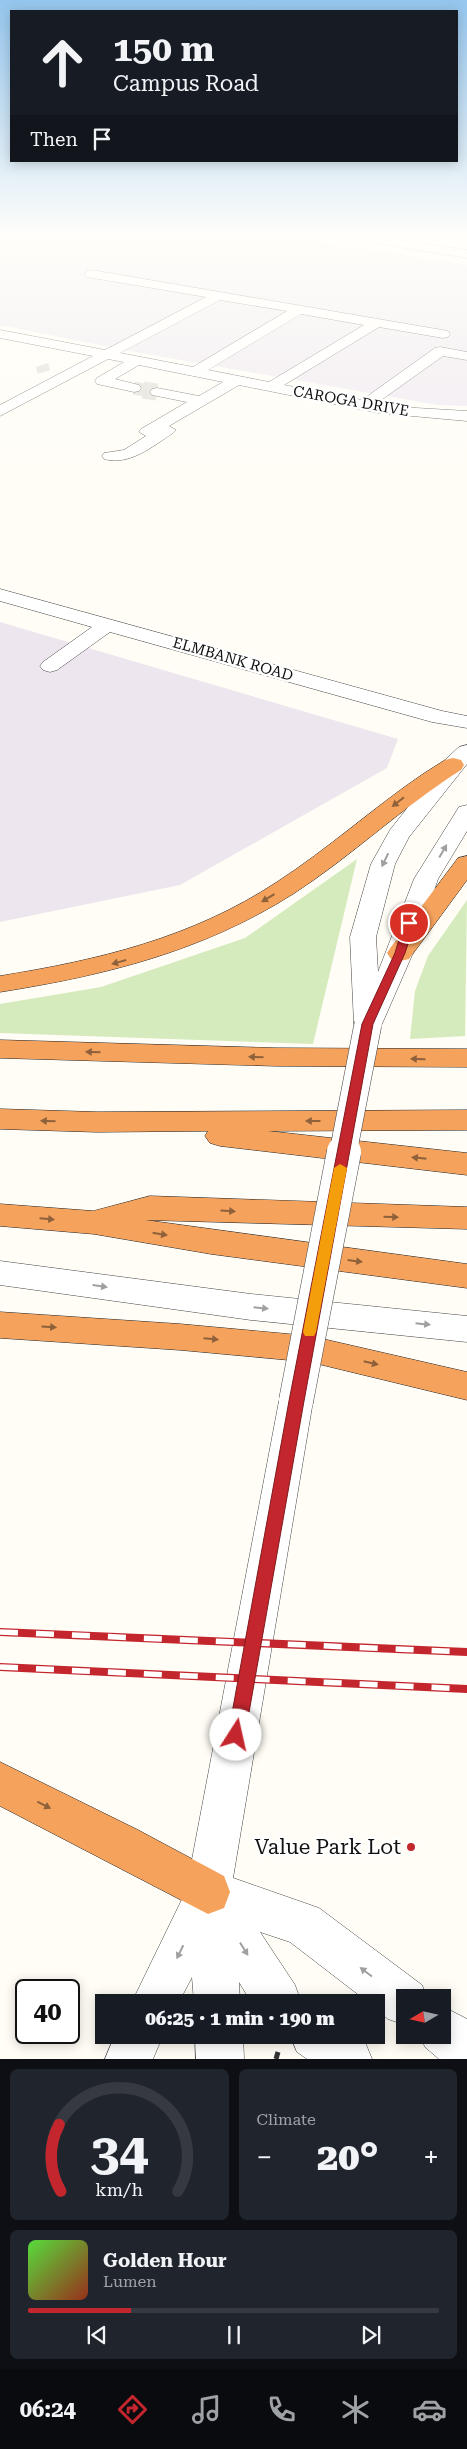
<!DOCTYPE html>
<html lang="en">
<head>
<meta charset="utf-8">
<style>
  body { margin:0; font-family:"Roboto Serif",serif; background:#20242c; color:#f1f3f6; height:100vh; display:flex; flex-direction:column; font-size:19px; white-space:nowrap }
  * { box-sizing:border-box; margin:0 }
  p { font-size:16px; color:#9ea1a6 }
  .icon { flex:none; width:28px; height:28px; fill:none; stroke:currentColor; stroke-width:2; stroke-linecap:round; stroke-linejoin:round }
  .map { position:relative; height:2059px; overflow:hidden }
  .sheet { display:flex; flex-direction:column; gap:10px; padding:10px; background:#0d0f14; flex:1 }
  .sheet>* { flex:none }
  .guide { position:absolute; left:10px; top:10px; width:448px; height:152px; border-radius:0px; box-shadow:0 2px 12px #0003; background:#171b24; color:#f1f3f6; overflow:hidden }
  .needle { width:32px; rotate:261deg }
  .controls { position:absolute; left:396px; top:1989px; display:grid; gap:10px }
  .controls a { display:grid; place-items:center; width:55px; height:55px; border-radius:0px; background:#171b24; box-shadow:0 2px 12px #0003; font-size:25px }
  .speed { position:absolute; left:15px; top:1979px; display:flex; gap:10px; font-size:25px; font-weight:700; text-align:center }
  .speed>* { display:grid; place-content:center; width:65px; height:65px; border-radius:50%; background:#171b24; box-shadow:0 2px 12px #0003; line-height:1 }
  .speed .limit { border:2px solid #111; border-radius:8px; background:#fff; color:#111 }
  .pin { position:absolute; display:grid; place-items:center; width:42px; height:42px; color:#fff; margin:-21px; border:2px solid #fff; border-radius:50%; box-shadow:0 1px 5px #0007 }
  .me { position:absolute; width:55px; margin:-28px; rotate:10deg; stroke-linejoin:round; filter:drop-shadow(0 0 4px #0008) }
  .turn { display:flex; align-items:center; gap:18px; height:105px; padding:0 20px; font-size:22px }
  .turn .icon { width:65px; height:65px; stroke-width:2.5 }
  .turn b { display:block; font-size:35px; line-height:42px }
  .then { display:flex; align-items:center; height:48px; padding:0 20px; background:#0003; gap:10px; font-size:19px }
  .big { font-size:38px; font-weight:800; line-height:1.1 }
  .sheet .card { flex:1; display:flex; flex-direction:column; justify-content:center; gap:8px; min-width:0; padding:0 18px; border-radius:8px; background:#20242c }
  .sheet .dial { align-items:center; gap:0 }
  .dial svg { height:130px; overflow:visible; fill:none; stroke:#363941; stroke-width:7; stroke-linecap:round; text-anchor:middle }
  .dial text { fill:#f1f3f6; stroke:none }
  .song { display:flex; align-items:center; gap:15px }
  .cover { width:60px; height:60px; border-radius:8px; background:linear-gradient(135deg,hsl(110 70% 55%),hsl(10 70% 35%)) }
  .played { height:5px; border-radius:2px; background:linear-gradient(90deg,#c4262e 25%,#363941 25%) }
  .keys { display:flex; justify-content:space-around; direction:ltr }
  .heat { display:flex; justify-content:space-between; align-items:center; font-size:28px; direction:ltr }
  .sheet .tiles { flex:1; display:grid; gap:10px; grid-template-columns:1fr 1fr }
  .card:last-child { grid-column:span 2 }
  .trip { position:absolute; left:95px; top:1994px; width:290px; height:50px; border-radius:0px; background:#171b24; box-shadow:0 2px 12px #0003; font-weight:800; line-height:50px; text-align:center }
  .menu { display:flex; height:80px; justify-content:space-around; align-items:center; background:#090b0e; color:#9ea1a6 }
  .menu .icon { width:35px; height:35px }
  .menu .current { color:#c4262e }
  .menu b { font-size:22px; color:#f1f3f6 }
  .map>svg:first-child { display:block }
</style>
</head>
<body>
<div class="map">
<svg width="467" height="2059" viewBox="0 0 467 2059">
  <rect width="100%" height="100%" fill="#fffdf5"/>
  <!-- industrial -->
  <g fill="#eee6ef">
    <path d="M 0,235 L 272,235 L 467,265 L 467,406 L 438,405 L 135,352 L 0,325 Z"/>
    <path d="M 0,622 L 398,739 L 387,768 L 180,885 L 0,922 Z"/>
  </g>
  <!-- green -->
  <g fill="#d5ebbd">
    <path d="M 357,859 L 313,1044 L 0,1033 L 0,1004 L 101,987 L 245,938 Z"/>
    <path d="M 467,900 L 465,1036 L 410,1039 L 415,991 L 428,956 Z"/>
  </g>
  <g fill="none" stroke-linecap="round" stroke-linejoin="round">
    <!-- minor-tunnel-far1 -->
    <g stroke="#dbdad3" stroke-width="13" stroke-dasharray="13 6" stroke-linecap="butt">
      <path d="M 42,365 L 44,372"/>
      <path d="M 134,388 L 150,391"/>
    </g>
    <!-- minor-tunnel -->
    <path stroke="#dbdad3" stroke-width="17" stroke-dasharray="17 8" stroke-linecap="butt" d="M 143,390 L 157,392"/>
    <defs>
      <g id="minor">
        <path d="M 337,235 L 364,235 L 467,250 L 467,258 L 343,238 Z"/>
        <path d="M 91,270 L 448,331 L 450,334 L 448,337 L 443,338 L 379,327 L 284,385 L 362,400 L 435,348 L 440,347 L 467,352 L 467,360 L 443,356 L 377,403 L 416,408 L 467,411 L 467,421 L 379,413 L 239,385 L 169,426 L 176,430 L 173,433 C 153,446 130,466 104,459 L 102,456 L 104,453 L 124,450 L 146,436 L 139,432 L 141,429 L 187,402 L 152,395 L 150,392 L 152,389 L 157,388 L 199,396 L 223,382 L 139,365 L 115,379 L 139,385 L 141,388 L 139,391 L 134,392 L 97,384 L 95,381 L 97,378 L 124,362 L 108,359 L 0,416 L 0,405 L 93,356 L 0,338 L 0,330 L 105,350 L 206,297 L 87,277 L 85,274 L 87,271 ZM 220,300 L 287,311 L 193,367 L 120,353 ZM 301,314 L 364,325 L 269,382 L 208,370 Z"/>
        <path d="M 0,589 L 442,711 L 467,716 L 467,728 L 432,722 L 110,632 L 57,670 L 50,672 L 43,670 L 40,666 L 43,662 L 92,627 L 0,601 Z"/>
        <path d="M 467,745 L 467,764 L 409,837 L 395,864 L 376,937 L 378,972 L 414,879 L 459,807 L 467,805 L 467,831 L 438,879 L 413,953 L 382,1024 L 378,1030 L 368,1033 L 358,1030 L 354,1024 L 350,937 L 371,864 L 390,830 L 445,760 L 459,747 Z"/>
        <path d="M 0,1261 L 251,1294 L 467,1316 L 467,1342 L 251,1320 L 0,1285 Z"/>
        <path d="M 296,1387 L 308,1391 L 313,1401 L 233,1878 L 319,1908 L 422,1985 L 427,1998 L 405,1998 L 405,2025 L 388,2019 L 376,2009 L 376,2002 L 368,2002 L 290,1942 L 260,1932 L 295,1985 L 301,2002 L 251,2002 L 239,1982 L 240,2002 L 194,2002 L 192,1977 L 179,2002 L 132,2002 L 186,1891 L 279,1401 L 284,1391 Z"/>
        <path d="M 442,2006 L 467,2019 L 467,2059 L 439,2059 L 425,2047 L 420,2035 L 442,2035 Z"/>
        <path d="M 115,2035 L 163,2035 L 153,2059 L 105,2059 Z"/>
        <path d="M 195,2035 L 243,2035 L 244,2059 L 196,2059 Z"/>
        <path d="M 290,2035 L 355,2035 L 365,2042 L 372,2059 L 307,2059 L 297,2052 Z"/>
      </g>
      <g id="highway">
        <path d="M 453,758 L 461,760 L 464,765 L 461,770 C 402,807 352,856 293,894 C 201,952 106,975 0,992 L 0,976 C 99,960 192,938 277,882 C 328,849 373,808 423,774 L 445,760 Z"/>
        <path d="M 467,856 L 467,880 L 409,959 L 400,961 L 391,959 L 387,953 L 391,947 L 458,858 Z"/>
        <path d="M 0,1040 L 276,1048 L 467,1049 L 467,1067 L 276,1066 L 0,1058 Z"/>
        <path d="M 0,1109 L 97,1112 L 467,1110 L 467,1130 L 268,1131 L 467,1153 L 467,1175 L 220,1146 L 210,1143 L 205,1136 L 208,1131 L 97,1132 L 0,1129 Z"/>
        <path d="M 150,1196 L 467,1207 L 467,1229 L 145,1220 L 467,1264 L 467,1288 L 211,1254 L 94,1234 L 0,1226 L 0,1204 L 93,1211 Z"/>
        <path d="M 0,1312 L 180,1324 L 310,1336 L 467,1372 L 467,1400 L 310,1362 L 180,1350 L 0,1338 Z"/>
        <path d="M 0,1762 L 138,1830 L 224,1876 L 230,1892 L 224,1908 L 208,1914 L 0,1806 Z"/>
      </g>
    </defs>
    <!-- minor casing -->
    <use href="#minor" stroke="#444" stroke-width="1"/>
    <!-- highway casing -->
    <use href="#highway" stroke="#222" stroke-width="1"/>
    <!-- path -->
    <path stroke="#333" stroke-width="5" stroke-dasharray="8 4" stroke-linecap="butt" d="M 276,2059 L 278,2052"/>
    <!-- minor -->
    <use href="#minor" fill="#fff" fill-rule="evenodd"/>
    <!-- highway -->
    <use href="#highway" fill="#f5a25d" fill-rule="evenodd"/>
    <defs>
      <g id="rail">
        <path d="M 0,1632 L 467,1652"/>
        <path d="M 0,1667 L 467,1689"/>
      </g>
    </defs>
    <!-- rail casing -->
    <use href="#rail" stroke="#c4262e" stroke-width="8"/>
    <!-- rail -->
    <use href="#rail" stroke="#fff" stroke-width="5.5" stroke-dasharray="18" stroke-linecap="butt"/>
    <defs>
      <path id="minor-bridge-far1" d="M 343,1153 L 368,1024"/>
      <path id="minor-bridge" d="M 296,1401 L 344,1152"/>
    </defs>
    <!-- minor-bridge-far1 casing -->
    <use href="#minor-bridge-far1" stroke="#444" stroke-width="28" stroke-linecap="butt"/>
    <!-- minor-bridge casing -->
    <use href="#minor-bridge" stroke="#444" stroke-width="35" stroke-linecap="butt"/>
    <!-- minor-bridge-far1 -->
    <use href="#minor-bridge-far1" stroke="#fff" stroke-width="27"/>
    <!-- minor-bridge -->
    <use href="#minor-bridge" stroke="#fff" stroke-width="34"/>
  </g>
  <!-- one-way arrows -->
  <defs><path id="oneway-solid" d="M-6-.8H1V-3.2L6.5 0L1 3.2V.8H-6Z" transform="scale(1.25)"/></defs>
  <g fill="#8e613b">
    <use href="#oneway-solid" transform="translate(398 802) rotate(142)"/>
    <use href="#oneway-solid" transform="translate(268 898) rotate(149)"/>
    <use href="#oneway-solid" transform="translate(119 962) rotate(164)"/>
    <use href="#oneway-solid" transform="translate(93 1052) rotate(-178)"/>
    <use href="#oneway-solid" transform="translate(256 1057) rotate(-178)"/>
    <use href="#oneway-solid" transform="translate(418 1059) rotate(-179)"/>
    <use href="#oneway-solid" transform="translate(48 1121) rotate(-178)"/>
    <use href="#oneway-solid" transform="translate(313 1121) rotate(180)"/>
    <use href="#oneway-solid" transform="translate(419 1158) rotate(-174)"/>
    <use href="#oneway-solid" transform="translate(228 1211) rotate(3)"/>
    <use href="#oneway-solid" transform="translate(391 1217) rotate(1)"/>
    <use href="#oneway-solid" transform="translate(47 1219) rotate(5)"/>
    <use href="#oneway-solid" transform="translate(160 1234) rotate(9)"/>
    <use href="#oneway-solid" transform="translate(355 1261) rotate(7)"/>
    <use href="#oneway-solid" transform="translate(49 1327) rotate(4)"/>
    <use href="#oneway-solid" transform="translate(211 1339) rotate(5)"/>
    <use href="#oneway-solid" transform="translate(371 1363) rotate(13)"/>
    <use href="#oneway-solid" transform="translate(44 1805) rotate(27)"/>
  </g>
  <g fill="#a0a0a0">
    <use href="#oneway-solid" transform="translate(443 851) rotate(-60)"/>
    <use href="#oneway-solid" transform="translate(385 860) rotate(116)"/>
    <use href="#oneway-solid" transform="translate(100 1286) rotate(8)"/>
    <use href="#oneway-solid" transform="translate(261 1308) rotate(6)"/>
    <use href="#oneway-solid" transform="translate(423 1324) rotate(6)"/>
    <use href="#oneway-solid" transform="translate(244 1949) rotate(58)"/>
    <use href="#oneway-solid" transform="translate(180 1952) rotate(116)"/>
    <use href="#oneway-solid" transform="translate(366 1972) rotate(-143)"/>
  </g>
  <!-- sky -->
  <linearGradient id="sky" x2="0" y2="1"><stop stop-color="#95c6ee"/><stop offset="0.45" stop-color="#fffefa"/><stop offset="1" stop-color="#fffefa" stop-opacity="0"/></linearGradient>
  <rect width="467" height="523" fill="url(#sky)"/>
  <!-- route -->
  <path fill="#c4262e" stroke="#7f191e" d="M 409,920 L 415,923 L 405,953 L 373,1024 L 304,1401 L 245,1735 L 243,1741 L 236,1744 L 230,1741 L 228,1735 L 289,1401 L 362,1024 L 395,953 L 404,923 Z"/>
  <!-- slow -->
  <path fill="#f59e0b" d="M 340,1164 L 347,1168 L 316,1332 L 314,1336 L 305,1336 L 303,1332 L 334,1168 Z"/>
  <!-- markers -->
  <circle fill="#c4262e" stroke="#fff" stroke-width="2" cx="411" cy="1847" r="5"/>
  <g text-anchor="middle" stroke-width="5" stroke-linejoin="round" paint-order="stroke">
    <!-- far-street labels -->
    <g font-size="15" fill="#111" stroke="#fff">
      <text transform="translate(351 401) rotate(10)" y="5">CAROGA DRIVE</text>
      <text transform="translate(233 659) rotate(16)" y="5">ELMBANK ROAD</text>
    </g>
    <!-- near-poi labels -->
    <g font-size="21" fill="#111" stroke="#fff" text-anchor="end">
      <text x="401" y="1854">Value Park Lot</text>
    </g>
  </g>
</svg>
<div class="controls">
<a><svg class="needle" viewBox="-14 -14 28 28"><path d="M0-13l5 13h-10z" fill="#e53935"/><path d="M0 13l5-13h-10z" fill="#9ea1a6"/></svg></a>
</div>
<div class="speed"><div class="limit">40</div></div>
<div class="pin" style="left:409px;top:923px;background:#d93025"><svg class="icon" aria-label="arrive" viewBox="0 0 24 24"><path d="M6 21V4h12l-3 4 3 4H6"/></svg></div>
<svg class="me" style="left:236px;top:1735px" viewBox="-20 -20 40 40"><circle r="19" fill="#fff"/><path d="M0-13L10 11 0 6-10 11z" fill="#c4262e"/></svg>
<div class="trip">06:25 · 1 min · 190 m</div>
<div class="guide">
<div class="turn"><svg class="icon" aria-label="ahead" viewBox="0 0 24 24"><path d="M12 20V5M6 11l6-6 6 6"/></svg><div><b>150 m</b>Campus Road</div></div>
<div class="then">Then<svg class="icon" aria-label="arrive" viewBox="0 0 24 24"><path d="M6 21V4h12l-3 4 3 4H6"/></svg></div>
</div>
</div>
<section class="sheet">
<div class="tiles">
<div class="card dial"><svg viewBox="0 0 100 80">
<path d="M14 69A42 42 0 1 1 86 69"/>
<path d="M14 69A42 42 0 0 1 13 28" stroke="#c4262e"/>
<text x="50" y="56" font-size="32" font-weight="700">34</text>
<text x="50" y="72" font-size="11">km/h</text>
</svg></div>
<div class="card"><p>Climate</p>
<div class="heat"><a>−</a><b class="big">20°</b><a>+</a></div>
</div>
<div class="card">
<div class="song"><i class="cover"></i><div><b>Golden Hour</b><p>Lumen</p></div></div>
<div class="played"></div>
<div class="keys"><svg class="icon" aria-label="previous" viewBox="0 0 24 24"><path d="M18 5L8 12l10 7zM5 5v14"/></svg><svg class="icon" aria-label="pause" viewBox="0 0 24 24"><path d="M8 5v14M16 5v14"/></svg><svg class="icon" aria-label="next" viewBox="0 0 24 24"><path d="M6 5l10 7-10 7zM19 5v14"/></svg></div>
</div>
</div>
</section>
<nav class="menu">
<b>06:24</b>
<svg class="icon current" aria-label="directions" viewBox="0 0 24 24"><path d="M12 3l9 9-9 9-9-9zM9 14v-3h6M13 9l2 2-2 2"/></svg>
<svg class="icon" aria-label="music" viewBox="0 0 24 24"><path d="M9 18V5l10-2v13"/><circle cx="6" cy="18" r="3"/><circle cx="16" cy="16" r="3"/></svg>
<svg class="icon" aria-label="phone" viewBox="0 0 24 24"><path d="M5 4h4l2 5-3 2q2 4 5 5l2-3 5 2v4C11 20 4 13 5 4z"/></svg>
<svg class="icon" aria-label="climate" viewBox="0 0 24 24"><path d="M12 3v18M4 7l16 10M4 17L20 7"/></svg>
<svg class="icon" aria-label="car" viewBox="0 0 24 24"><path d="M5 17H2v-5l4-1 3-4h7l3 4 3 1v5h-3M9 17h6M6 11h13"/><circle cx="7" cy="17" r="2"/><circle cx="17" cy="17" r="2"/></svg>
</nav>
</body>
</html>
